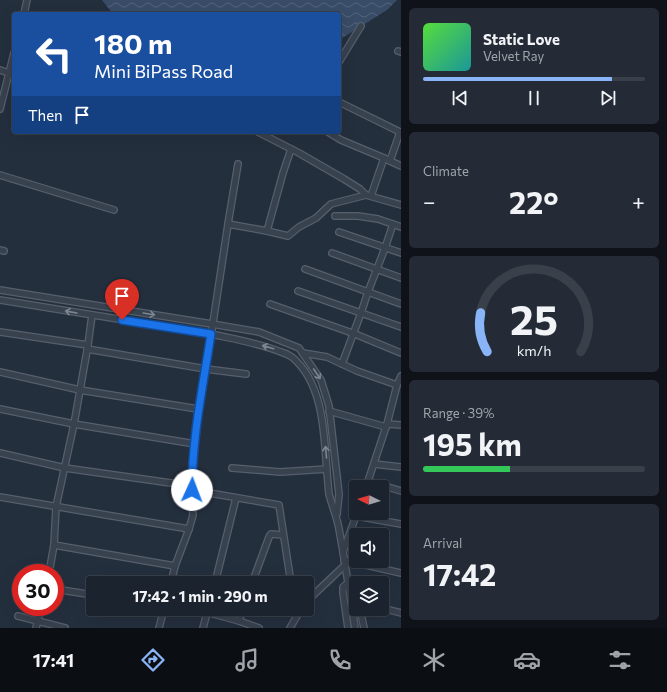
<!DOCTYPE html>
<html lang="en">
<head>
<meta charset="utf-8">
<style>
  body { margin:0; font-family:Commissioner,sans-serif; background:#242b36; color:#f1f3f6; height:100vh; display:flex; flex-direction:column; font-size:15px; white-space:nowrap }
  * { box-sizing:border-box; margin:0 }
  p { font-size:13px; color:#a0a4aa }
  .icon { flex:none; width:22px; height:22px; fill:none; stroke:currentColor; stroke-width:2; stroke-linecap:round; stroke-linejoin:round }
  .map { position:relative; flex:1; overflow:hidden }
  .panel { display:flex; flex-direction:column; gap:8px; padding:8px; background:#0f1319; width:266px }
  .panel>* { flex:none }
  .top-card { position:absolute; left:12px; top:12px; width:329px; height:122px; border-radius:4px; box-shadow:0 4px 16px #0002,0 0 0 1px #39404a; background:#1a4fa0; color:#fff; overflow:hidden }
  .needle { width:26px; rotate:275deg }
  .buttons { position:absolute; left:349px; top:480px; display:grid; gap:8px }
  .buttons a { display:grid; place-items:center; width:40px; height:40px; border-radius:4px; background:#1b232e; box-shadow:0 4px 16px #0002,0 0 0 1px #39404a; font-size:20px }
  .speed { position:absolute; left:12px; top:564px; display:flex; gap:8px; font-size:20px; font-weight:700; text-align:center }
  .speed>* { display:grid; place-content:center; width:52px; height:52px; border-radius:50%; background:#1b232e; box-shadow:0 4px 16px #0002,0 0 0 1px #39404a; line-height:1 }
  .speed .limit { border:6px solid #d22; background:#fff; color:#111 }
  .pin { position:absolute; display:grid; place-items:center; width:34px; height:34px; color:#fff; margin:-41px -17px; border-radius:50% 50% 50% 0; rotate:-45deg; box-shadow:0 0 4px #0007 }
  .pin .icon { rotate:45deg }
  .me { position:absolute; width:44px; margin:-22px; rotate:2deg; stroke-linejoin:round; filter:drop-shadow(0 0 3px #0008) }
  .turn { display:flex; align-items:center; gap:14px; height:84px; padding:0 16px; font-size:18px }
  .turn .icon { width:52px; height:52px; stroke-width:2.5 }
  .turn b { display:block; font-size:28px; line-height:34px }
  .then { display:flex; align-items:center; height:38px; padding:0 16px; background:#0003; gap:8px; font-size:15px }
  .big { font-size:30px; font-weight:700; line-height:1.1 }
  .panel .widget { flex:1; display:flex; flex-direction:column; justify-content:center; gap:6px; min-width:0; padding:0 14px; border-radius:6px; background:#242b36 }
  .panel .dial { align-items:center; gap:0 }
  .dial svg { height:104px; overflow:visible; fill:none; stroke:#39404a; stroke-width:7; stroke-linecap:round; text-anchor:middle }
  .dial text { fill:#f1f3f6; stroke:none }
  .song { display:flex; align-items:center; gap:12px }
  .cover { width:48px; height:48px; border-radius:6px; background:linear-gradient(135deg,hsl(110 70% 55%),hsl(180 70% 35%)) }
  .played { height:4px; border-radius:2px; background:linear-gradient(90deg,#8ab4f8 85%,#39404a 85%) }
  .keys { display:flex; justify-content:space-around; direction:ltr }
  .heat { display:flex; justify-content:space-between; align-items:center; font-size:22px; direction:ltr }
  .charge { height:6px; border-radius:3px; background:linear-gradient(90deg,#34c759 39%,#39404a 0) }
  .trip { position:absolute; left:86px; top:576px; width:228px; height:40px; border-radius:4px; background:#1b232e; box-shadow:0 4px 16px #0002,0 0 0 1px #39404a; font-weight:700; line-height:40px; text-align:center }
  .dock { display:flex; height:64px; justify-content:space-around; align-items:center; background:#0b0e12; color:#a0a4aa }
  .dock .icon { width:28px; height:28px }
  .dock .on { color:#8ab4f8 }
  .dock b { font-size:18px; color:#f1f3f6 }
  main { display:flex; flex:1; min-height:0 }
  .map>svg:first-child { display:block }
</style>
</head>
<body>
<main>
<div class="map">
<svg width="401" height="628" viewBox="0 0 401 628">
  <defs>
    <pattern id="water-waves" width="16" height="10" patternUnits="userSpaceOnUse"><rect width="16" height="10" fill="#394c67"/><path d="M0 5q4-4 8 0t8 0" fill="none" stroke="#53647b"/></pattern>
  </defs>
  <rect width="100%" height="100%" fill="#242f3e"/>
  <!-- water -->
  <path fill="url(#water-waves)" d="M 102,0 L 397,0 L 387,10 L 339,40 L 339,14 L 113,14 Z"/>
  <g fill="none" stroke-linecap="round" stroke-linejoin="round">
    <defs>
      <g id="minor">
        <path d="M 24,14 L 27,0"/>
        <path d="M 398,51 L 401,52"/>
        <path d="M 339,62 L 361,26"/>
        <path d="M 0,70 L 9,73"/>
        <path d="M 339,102 L 400,132"/>
        <path d="M 0,109 L 14,53"/>
        <path d="M 258,132 L 299,153 L 344,179 L 360,189 L 366,195 L 401,205"/>
        <path d="M 328,132 L 341,140 L 384,158"/>
        <path d="M 401,132 L 400,132 L 390,161 L 401,166"/>
        <path d="M 238,164 L 228,224 L 267,231 L 288,236 L 299,227 L 316,218 L 331,204 L 366,195"/>
        <path d="M 0,175 L 114,210"/>
        <path d="M 371,196 L 384,158 L 390,161"/>
        <path d="M 335,216 L 358,216 L 378,219 L 401,227"/>
        <path d="M 267,231 L 283,173 L 291,149"/>
        <path d="M 339,232 L 401,253"/>
        <path d="M 0,250 L 4,251"/>
        <path d="M 332,253 L 401,278"/>
        <path d="M 305,269 L 401,304"/>
        <path d="M 0,290 L 212,324 L 259,332 L 299,348 L 321,380 L 329,406 L 339,494 L 337,514"/>
        <path d="M 298,291 L 401,327"/>
        <path d="M 0,300 L 211,334 C 234,339 259,343 281,352 C 285,353 289,355 292,357 C 324,384 324,434 327,473 C 328,480 328,487 329,494 C 332,506 337,517 339,529 C 345,562 350,595 355,628"/>
        <path d="M 270,304 L 355,334 L 401,353"/>
        <path d="M 0,332 L 88,345 L 74,424 L 56,507 L 54,545 L 49,573"/>
        <path d="M 88,345 L 92,315"/>
        <path d="M 87,349 L 206,369 L 246,374"/>
        <path d="M 303,353 L 327,357 L 357,371 L 397,385 L 387,424 L 366,487"/>
        <path d="M 342,364 L 361,313 L 368,292 L 385,248 L 393,224"/>
        <path d="M 0,372 L 80,390 L 198,409"/>
        <path d="M 397,385 L 401,376"/>
        <path d="M 0,409 L 74,424 L 195,444"/>
        <path d="M 329,411 L 386,427"/>
        <path d="M 387,424 L 401,425"/>
        <path d="M 0,453 L 65,468 L 192,486"/>
        <path d="M 374,464 L 401,467"/>
        <path d="M 232,468 L 280,472 L 327,469"/>
        <path d="M 368,481 L 401,491"/>
        <path d="M 192,490 L 279,505 L 291,583"/>
        <path d="M 0,497 L 189,529"/>
        <path d="M 356,516 L 401,524"/>
        <path d="M 54,545 L 175,566"/>
        <path d="M 343,552 L 357,513"/>
        <path d="M 344,560 L 401,573"/>
        <path d="M 171,583 L 175,566 L 189,529 L 193,515 L 191,494 L 192,474 L 198,409 L 206,369 L 228,224"/>
        <path d="M 215,583 L 236,498"/>
        <path d="M 252,583 L 269,537 L 271,534 L 283,535"/>
        <path d="M 55,589 L 93,595"/>
        <path d="M 307,601 L 345,565"/>
        <path d="M 382,608 L 401,613"/>
        <path d="M 195,609 L 239,621 L 259,628"/>
        <path d="M 360,609 L 364,628"/>
        <path d="M 18,616 L 65,628"/>
        <path d="M 239,621 L 243,609"/>
        <path d="M 36,628 L 41,607"/>
        <path d="M 159,628 L 164,609"/>
        <path d="M 203,628 L 208,609"/>
        <path d="M 290,628 L 297,616 L 301,609"/>
        <path d="M 348,628 L 343,593 L 343,587 L 348,583 L 356,585"/>
      </g>
    </defs>
    <!-- minor casing -->
    <use href="#minor" stroke="#565f6c" stroke-width="8"/>
    <!-- minor -->
    <use href="#minor" stroke="#38414e" stroke-width="5.5"/>
  </g>
  <!-- one-way arrows -->
  <defs><path id="oneway-shaft" d="M-6 0H5M1.5-3L5.5 0L1.5 3" fill="none" stroke-width="1.6" stroke-linecap="round" stroke-linejoin="round"/></defs>
  <g stroke="#7c8592">
    <use href="#oneway-shaft" transform="translate(71 312) rotate(-170)"/>
    <use href="#oneway-shaft" transform="translate(149 314) rotate(9)"/>
    <use href="#oneway-shaft" transform="translate(268 347) rotate(-164)"/>
    <use href="#oneway-shaft" transform="translate(317 374) rotate(56)"/>
    <use href="#oneway-shaft" transform="translate(326 452) rotate(-95)"/>
  </g>
  <g fill="none" stroke-linecap="round" stroke-linejoin="round">
    <defs>
      <path id="route" d="M 122,320 L 211,334 C 203,386 192,437 192,490"/>
    </defs>
    <!-- route casing -->
    <use href="#route" stroke="#114b97" stroke-width="10"/>
    <!-- route -->
    <use href="#route" stroke="#1a73e8" stroke-width="7"/>
  </g>
</svg>
<div class="buttons">
<a><svg class="needle" viewBox="-14 -14 28 28"><path d="M0-13l5 13h-10z" fill="#e53935"/><path d="M0 13l5-13h-10z" fill="#a0a4aa"/></svg></a>
<a><svg class="icon" aria-label="sound" viewBox="0 0 24 24"><path d="M4 9h4l5-4v14l-5-4H4zM17 9q2 3 0 6"/></svg></a>
<a><svg class="icon" aria-label="layers" viewBox="0 0 24 24"><path d="M12 4l9 5-9 5-9-5zM3 14l9 5 9-5"/></svg></a>
</div>
<div class="speed"><div class="limit">30</div></div>
<div class="pin" style="left:122px;top:320px;background:#d93025"><svg class="icon" aria-label="arrive" viewBox="0 0 24 24"><path d="M6 21V4h12l-3 4 3 4H6"/></svg></div>
<svg class="me" style="left:192px;top:490px" viewBox="-20 -20 40 40"><circle r="19" fill="#fff"/><path d="M0-13L10 11 0 6-10 11z" fill="#1a73e8"/></svg>
<div class="trip">17:42 · 1 min · 290 m</div>
<div class="top-card">
<div class="turn"><svg class="icon" aria-label="left" viewBox="0 0 24 24"><path d="M17 20v-9H6M10 6l-5 5 5 5"/></svg><div><b>180 m</b>Mini BiPass Road</div></div>
<div class="then">Then<svg class="icon" aria-label="arrive" viewBox="0 0 24 24"><path d="M6 21V4h12l-3 4 3 4H6"/></svg></div>
</div>
</div>
<section class="panel">
<div class="widget">
<div class="song"><i class="cover"></i><div><b>Static Love</b><p>Velvet Ray</p></div></div>
<div class="played"></div>
<div class="keys"><svg class="icon" aria-label="previous" viewBox="0 0 24 24"><path d="M18 5L8 12l10 7zM5 5v14"/></svg><svg class="icon" aria-label="pause" viewBox="0 0 24 24"><path d="M8 5v14M16 5v14"/></svg><svg class="icon" aria-label="next" viewBox="0 0 24 24"><path d="M6 5l10 7-10 7zM19 5v14"/></svg></div>
</div>
<div class="widget"><p>Climate</p>
<div class="heat"><a>−</a><b class="big">22°</b><a>+</a></div>
</div>
<div class="widget dial"><svg viewBox="0 0 100 80">
<path d="M14 69A42 42 0 1 1 86 69"/>
<path d="M14 69A42 42 0 0 1 9 39" stroke="#8ab4f8"/>
<text x="50" y="56" font-size="32" font-weight="700">25</text>
<text x="50" y="72" font-size="11">km/h</text>
</svg></div>
<div class="widget"><p>Range · 39%</p><b class="big">195 km</b><div class="charge"></div></div>
<div class="widget"><p>Arrival</p><b class="big">17:42</b></div>
</section>
</main>
<nav class="dock">
<b>17:41</b>
<svg class="icon on" aria-label="directions" viewBox="0 0 24 24"><path d="M12 3l9 9-9 9-9-9zM9 14v-3h6M13 9l2 2-2 2"/></svg>
<svg class="icon" aria-label="music" viewBox="0 0 24 24"><path d="M9 18V5l10-2v13"/><circle cx="6" cy="18" r="3"/><circle cx="16" cy="16" r="3"/></svg>
<svg class="icon" aria-label="phone" viewBox="0 0 24 24"><path d="M5 4h4l2 5-3 2q2 4 5 5l2-3 5 2v4C11 20 4 13 5 4z"/></svg>
<svg class="icon" aria-label="climate" viewBox="0 0 24 24"><path d="M12 3v18M4 7l16 10M4 17L20 7"/></svg>
<svg class="icon" aria-label="car" viewBox="0 0 24 24"><path d="M5 17H2v-5l4-1 3-4h7l3 4 3 1v5h-3M9 17h6M6 11h13"/><circle cx="7" cy="17" r="2"/><circle cx="17" cy="17" r="2"/></svg>
<svg class="icon" aria-label="filters" viewBox="0 0 24 24"><path d="M4 7h16M4 17h16"/><circle cx="9" cy="7" r="2"/><circle cx="15" cy="17" r="2"/></svg>
</nav>
</body>
</html>
